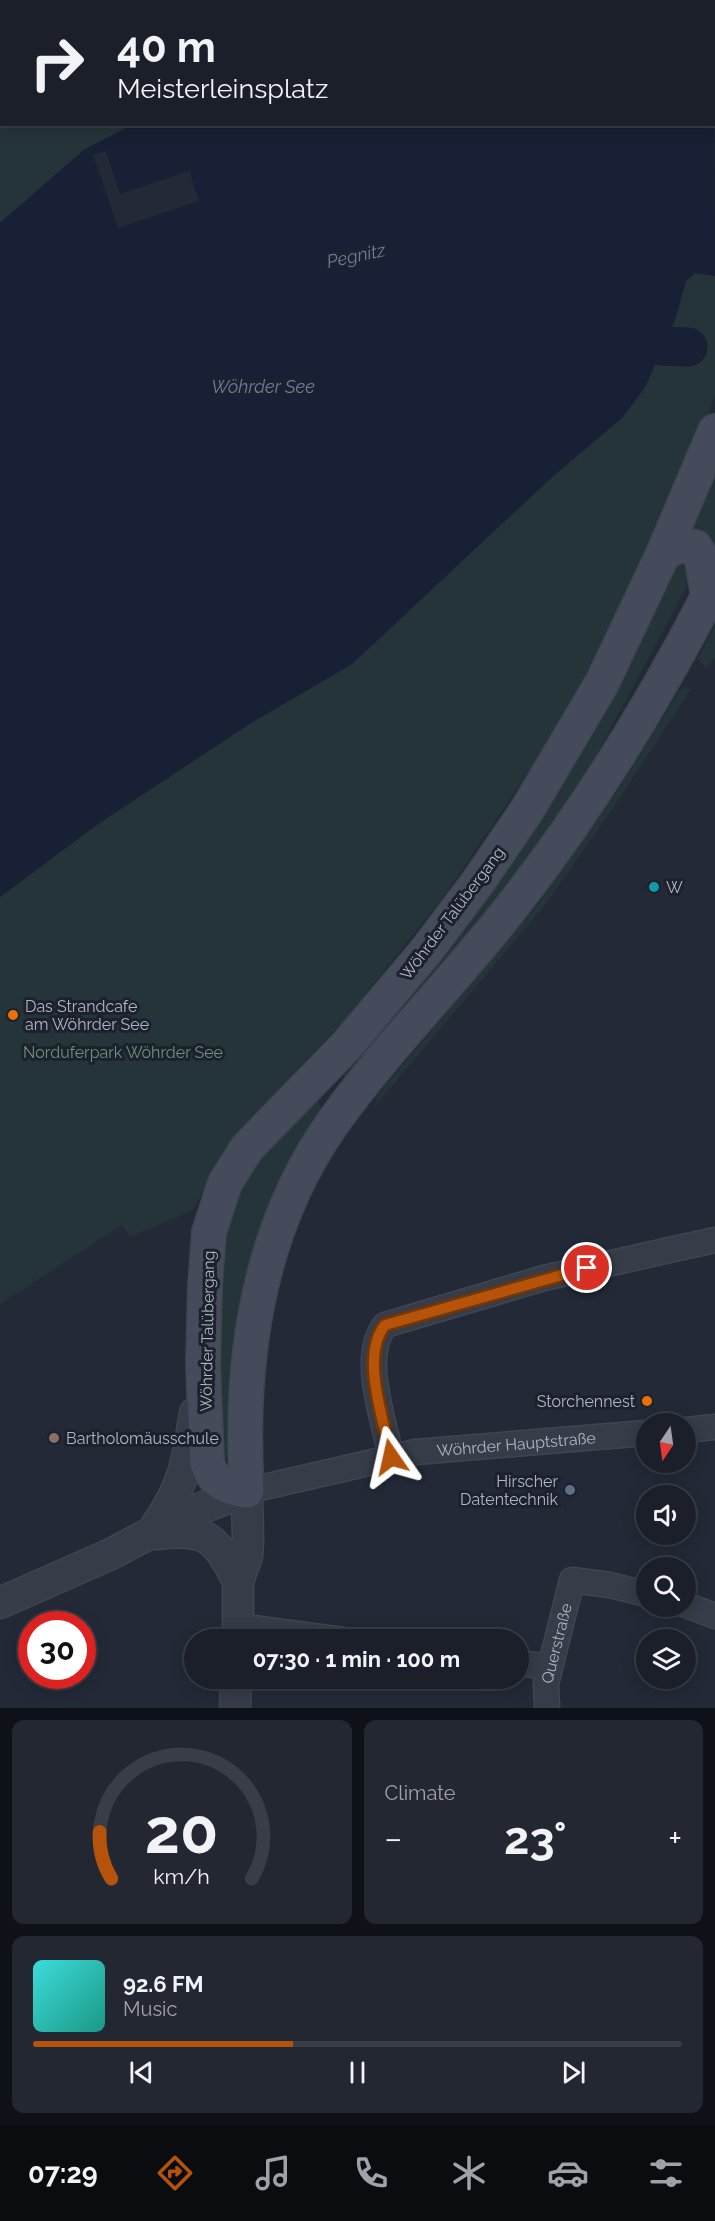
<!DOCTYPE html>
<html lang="en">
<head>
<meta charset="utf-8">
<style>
  body { margin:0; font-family:Raleway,sans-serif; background:#232731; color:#f1f3f6; height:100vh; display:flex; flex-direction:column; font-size:22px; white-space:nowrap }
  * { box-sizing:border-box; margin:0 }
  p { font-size:20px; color:#9fa2a8 }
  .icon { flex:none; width:33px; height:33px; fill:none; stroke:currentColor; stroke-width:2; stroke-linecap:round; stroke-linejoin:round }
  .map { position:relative; height:1708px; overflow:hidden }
  .side { display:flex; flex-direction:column; gap:12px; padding:12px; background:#0e1117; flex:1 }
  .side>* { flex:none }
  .hud { position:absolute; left:0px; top:0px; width:716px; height:126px; box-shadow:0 3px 15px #0003,0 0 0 2px #383d46; background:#1a1f29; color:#f1f3f6; overflow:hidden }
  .needle { width:39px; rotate:193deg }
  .controls { position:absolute; left:636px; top:1413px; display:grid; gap:12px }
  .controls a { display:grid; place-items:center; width:60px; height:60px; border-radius:50%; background:#1a1f29; box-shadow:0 3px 15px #0003,0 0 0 2px #383d46; font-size:30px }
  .speed { position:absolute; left:18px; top:1611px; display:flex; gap:12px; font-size:30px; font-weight:700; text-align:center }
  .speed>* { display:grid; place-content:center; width:78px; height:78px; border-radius:50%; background:#1a1f29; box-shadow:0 3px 15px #0003,0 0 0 2px #383d46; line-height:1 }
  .speed .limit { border:9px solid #d22; background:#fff; color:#111 }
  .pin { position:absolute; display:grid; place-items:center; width:51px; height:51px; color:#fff; margin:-26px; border:3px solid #fff; border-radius:50%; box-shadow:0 2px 6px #0007 }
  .me { position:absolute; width:66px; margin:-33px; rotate:349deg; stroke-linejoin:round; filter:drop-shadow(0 0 4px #0008) }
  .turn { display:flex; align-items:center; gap:21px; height:126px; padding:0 18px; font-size:27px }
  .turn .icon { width:78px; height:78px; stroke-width:2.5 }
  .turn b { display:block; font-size:42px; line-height:51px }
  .big { font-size:45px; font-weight:700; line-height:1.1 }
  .side .tile { flex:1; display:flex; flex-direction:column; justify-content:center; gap:9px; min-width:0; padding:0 21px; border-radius:12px; background:#232731 }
  .side .dial { align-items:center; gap:0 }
  .dial svg { height:156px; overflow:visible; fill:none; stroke:#383d46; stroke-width:7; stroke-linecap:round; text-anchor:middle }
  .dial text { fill:#f1f3f6; stroke:none }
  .song { display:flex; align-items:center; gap:18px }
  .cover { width:72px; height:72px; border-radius:9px; background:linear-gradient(135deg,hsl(180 70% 55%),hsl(170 70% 35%)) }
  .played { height:6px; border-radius:3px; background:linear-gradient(90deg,#b45309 40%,#383d46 40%) }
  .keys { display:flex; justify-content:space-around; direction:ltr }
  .heat { display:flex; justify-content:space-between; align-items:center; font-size:33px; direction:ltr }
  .side .tiles { flex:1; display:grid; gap:12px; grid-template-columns:1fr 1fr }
  .tile:last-child { grid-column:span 2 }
  .trip { position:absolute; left:184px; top:1629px; width:345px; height:60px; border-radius:30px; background:#1a1f29; box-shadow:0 3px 15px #0003,0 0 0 2px #383d46; font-weight:700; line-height:60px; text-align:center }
  .tab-bar { display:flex; height:96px; justify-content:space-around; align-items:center; background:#0a0c10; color:#9fa2a8 }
  .tab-bar .icon { width:42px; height:42px }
  .tab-bar .selected { color:#b45309 }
  .tab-bar b { font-size:27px; color:#f1f3f6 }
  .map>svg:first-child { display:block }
</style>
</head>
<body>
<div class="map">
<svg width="715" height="1708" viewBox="0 0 715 1708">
  <rect width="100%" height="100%" fill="#232937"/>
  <!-- green -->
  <g fill="#253439">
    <path d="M 0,0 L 407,0 L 2,2 L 2,124 L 132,125 L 85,149 L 0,223 Z"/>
    <path d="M 695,273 L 715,276 L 715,395 L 694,450 L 599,654 L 537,760 L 445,895 L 342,1023 L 258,1112 L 221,1160 L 193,1210 L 130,1237 L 122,1225 L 0,1304 L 0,897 L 98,824 L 251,723 L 352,664 L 551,478 L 623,417 L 645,387 L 675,320 L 686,281 Z"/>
    <path d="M 715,471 L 715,551 L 689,532 Z"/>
    <path d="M 682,553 L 695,571 L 559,825 L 345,1085 L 342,1082 L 344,1074 L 428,977 L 456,937 Z"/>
    <path d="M 715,625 L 715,658 L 706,669 L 698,658 Z"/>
    <path d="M 682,687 L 691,689 L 620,798 L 545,905 L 375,1106 L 379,1093 L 537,905 L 614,796 Z"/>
    <path d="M 317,1094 L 322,1116 L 306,1152 L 235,1456 L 214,1462 L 218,1261 L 236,1185 Z"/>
  </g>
  <!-- water -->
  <g fill="#172034">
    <path d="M 407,0 L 696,0 L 699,1 L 400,1 Z"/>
    <path d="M 714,11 L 715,276 L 695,273 L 686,281 L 675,320 L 645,387 L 623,417 L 551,478 L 352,664 L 251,723 L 98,824 L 0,897 L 0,223 L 85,149 L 132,125 L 714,124 Z"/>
  </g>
  <!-- pier -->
  <path fill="#232937" d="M 106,151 L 120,194 L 189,171 L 199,201 L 118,228 L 93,155 Z"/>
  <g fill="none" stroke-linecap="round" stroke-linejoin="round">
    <!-- stream -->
    <g stroke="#172034" stroke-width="7">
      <path d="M 152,0 L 154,2"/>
      <path d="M 0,2 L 5,0"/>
      <path d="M 171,2 L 175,0"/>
    </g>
    <!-- river -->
    <path stroke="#172034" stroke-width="39" d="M 662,346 L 688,347"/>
    <defs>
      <g id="minor">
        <path d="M 686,1430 L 715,1427"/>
        <path d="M 391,1457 C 384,1419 360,1357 385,1325 L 544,1278 L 715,1240"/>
        <path id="s1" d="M 247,1491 L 416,1452 L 646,1433"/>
        <path d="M 686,1605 L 715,1616"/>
        <path d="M 238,1626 L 343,1640"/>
        <path d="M 519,1663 L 550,1667"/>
        <path id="s2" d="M 547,1708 L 546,1684 L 572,1580 L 610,1585 L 646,1594"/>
      </g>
      <g id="tertiary">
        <path d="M 154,1529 C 184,1486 187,1464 195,1413"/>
        <path d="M 157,1534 C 207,1528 215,1537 238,1581"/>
        <path d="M 0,1603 L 111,1554 L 188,1513 L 247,1491 L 248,1542 L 247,1556 L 238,1581 L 238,1640"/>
        <path d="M 235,1708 L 236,1678"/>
      </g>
      <g id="secondary">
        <path d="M 715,431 L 663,554 L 602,683 L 527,810 L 478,882 L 426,951 L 346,1046 L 247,1148 L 225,1183 L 209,1232 L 205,1285 L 203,1364 L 207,1463 C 213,1483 228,1489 247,1491 C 239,1364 257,1231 332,1124 C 386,1048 453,982 510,909 C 588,810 658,695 715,583"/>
        <path d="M 663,554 L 678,545 L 695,547 L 702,559 L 708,596"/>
      </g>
    </defs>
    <!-- minor casing -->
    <use href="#minor" stroke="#3f4551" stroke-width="27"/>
    <!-- tertiary casing -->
    <use href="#tertiary" stroke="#3f4551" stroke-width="33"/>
    <!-- secondary casing -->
    <use href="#secondary" stroke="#3f4551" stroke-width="36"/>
    <!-- minor -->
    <use href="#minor" stroke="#363c48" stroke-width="24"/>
    <!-- tertiary -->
    <use href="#tertiary" stroke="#363c48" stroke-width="30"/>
    <!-- secondary -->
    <use href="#secondary" stroke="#454b5b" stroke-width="33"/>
  </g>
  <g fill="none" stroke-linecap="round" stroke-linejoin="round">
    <defs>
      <path id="route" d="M 391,1457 C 384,1420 360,1356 385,1325 L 587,1268"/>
    </defs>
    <!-- route casing -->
    <use href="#route" stroke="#753606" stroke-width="15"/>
    <!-- route -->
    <use href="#route" stroke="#b45309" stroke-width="10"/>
  </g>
  <!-- markers -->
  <circle fill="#0f9aa8" stroke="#1c212d" stroke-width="2" cx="654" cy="887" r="6"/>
  <g fill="#e8710a" stroke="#1c212d" stroke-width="2">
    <circle cx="13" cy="1015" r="6"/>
    <circle cx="647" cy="1401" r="6"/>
  </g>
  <circle fill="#8d6e63" stroke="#1c212d" stroke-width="2" cx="54" cy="1438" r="6"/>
  <circle fill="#5c6f8a" stroke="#1c212d" stroke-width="2" cx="570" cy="1490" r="6"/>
  <g text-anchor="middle" stroke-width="6" stroke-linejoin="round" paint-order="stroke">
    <!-- poi labels -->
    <g font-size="16" fill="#b1b6c4" stroke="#1c212d" text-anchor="start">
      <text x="666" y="893">W</text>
      <text x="25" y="1012">Das Strandcafe<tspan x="25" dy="18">am Wöhrder See</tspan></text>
      <text x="635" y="1407" text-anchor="end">Storchennest</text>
      <text x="66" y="1444">Bartholomäusschule</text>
      <text x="558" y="1487" text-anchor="end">Hirscher<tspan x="558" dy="18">Datentechnik</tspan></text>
    </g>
    <!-- street labels -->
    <g font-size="16" fill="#b1b6c4" stroke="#1c212d">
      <text transform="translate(452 913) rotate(-53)" y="6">Wöhrder Talübergang</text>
      <text transform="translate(207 1331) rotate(-89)" y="6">Wöhrder Talübergang</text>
      <text dy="6" stroke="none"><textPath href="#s1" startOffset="274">Wöhrder Hauptstraße</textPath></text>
      <text dy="6" stroke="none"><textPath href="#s2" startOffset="66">Querstraße</textPath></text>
    </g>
    <!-- park labels -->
    <g font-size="16" fill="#6a9378" stroke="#1c212d">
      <text x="123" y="1058">Norduferpark Wöhrder See</text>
    </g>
    <!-- water labels -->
    <g font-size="18" font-style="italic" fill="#6c7da1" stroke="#1c212d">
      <text transform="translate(356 256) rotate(-12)" y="6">Pegnitz</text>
      <text x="263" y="393">Wöhrder See</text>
    </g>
  </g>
</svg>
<div class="controls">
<a><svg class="needle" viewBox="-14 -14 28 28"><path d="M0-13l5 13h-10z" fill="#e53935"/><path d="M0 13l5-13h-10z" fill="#9fa2a8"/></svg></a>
<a><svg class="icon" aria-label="sound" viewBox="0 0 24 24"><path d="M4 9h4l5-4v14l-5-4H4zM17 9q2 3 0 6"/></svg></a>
<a><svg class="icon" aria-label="search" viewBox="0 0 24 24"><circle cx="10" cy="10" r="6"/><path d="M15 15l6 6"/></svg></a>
<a><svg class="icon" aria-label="layers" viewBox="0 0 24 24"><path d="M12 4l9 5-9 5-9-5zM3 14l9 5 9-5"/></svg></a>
</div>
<div class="speed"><div class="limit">30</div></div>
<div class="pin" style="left:587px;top:1268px;background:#d93025"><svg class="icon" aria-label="arrive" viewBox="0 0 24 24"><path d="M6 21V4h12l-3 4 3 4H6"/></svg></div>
<svg class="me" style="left:391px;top:1457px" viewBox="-20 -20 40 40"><path d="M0-17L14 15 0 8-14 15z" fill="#b45309" stroke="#fff" stroke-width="4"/></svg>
<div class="trip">07:30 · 1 min · 100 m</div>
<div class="hud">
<div class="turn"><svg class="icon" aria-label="right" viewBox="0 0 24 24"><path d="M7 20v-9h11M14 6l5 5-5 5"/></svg><div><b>40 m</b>Meisterleinsplatz</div></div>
</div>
</div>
<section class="side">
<div class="tiles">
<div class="tile dial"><svg viewBox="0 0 100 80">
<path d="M14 69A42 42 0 1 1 86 69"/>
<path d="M14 69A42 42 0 0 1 8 45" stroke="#b45309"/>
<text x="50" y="56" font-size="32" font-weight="700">20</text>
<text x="50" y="72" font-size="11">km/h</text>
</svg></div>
<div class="tile"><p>Climate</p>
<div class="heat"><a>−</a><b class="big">23°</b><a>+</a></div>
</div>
<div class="tile">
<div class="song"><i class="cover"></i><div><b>92.6 FM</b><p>Music</p></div></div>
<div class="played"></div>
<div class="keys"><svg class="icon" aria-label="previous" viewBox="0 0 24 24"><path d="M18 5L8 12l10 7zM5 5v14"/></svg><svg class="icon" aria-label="pause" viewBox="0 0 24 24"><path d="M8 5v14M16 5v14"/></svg><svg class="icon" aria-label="next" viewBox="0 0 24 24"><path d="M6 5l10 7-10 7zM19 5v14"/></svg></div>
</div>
</div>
</section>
<nav class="tab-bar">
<b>07:29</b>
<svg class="icon selected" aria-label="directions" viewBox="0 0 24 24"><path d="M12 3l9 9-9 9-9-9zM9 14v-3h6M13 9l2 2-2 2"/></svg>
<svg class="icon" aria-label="music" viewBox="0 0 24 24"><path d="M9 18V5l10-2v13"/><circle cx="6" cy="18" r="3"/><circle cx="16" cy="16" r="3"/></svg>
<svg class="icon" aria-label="phone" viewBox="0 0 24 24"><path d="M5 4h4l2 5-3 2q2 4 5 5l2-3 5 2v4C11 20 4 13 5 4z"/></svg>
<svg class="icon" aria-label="climate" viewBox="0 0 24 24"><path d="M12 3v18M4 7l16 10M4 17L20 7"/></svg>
<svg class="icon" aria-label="car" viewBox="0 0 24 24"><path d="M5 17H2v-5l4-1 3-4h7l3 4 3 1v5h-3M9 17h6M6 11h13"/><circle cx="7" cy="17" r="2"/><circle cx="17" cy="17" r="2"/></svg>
<svg class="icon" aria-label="filters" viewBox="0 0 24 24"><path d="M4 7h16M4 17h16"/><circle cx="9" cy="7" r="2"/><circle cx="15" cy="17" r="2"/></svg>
</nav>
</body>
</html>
